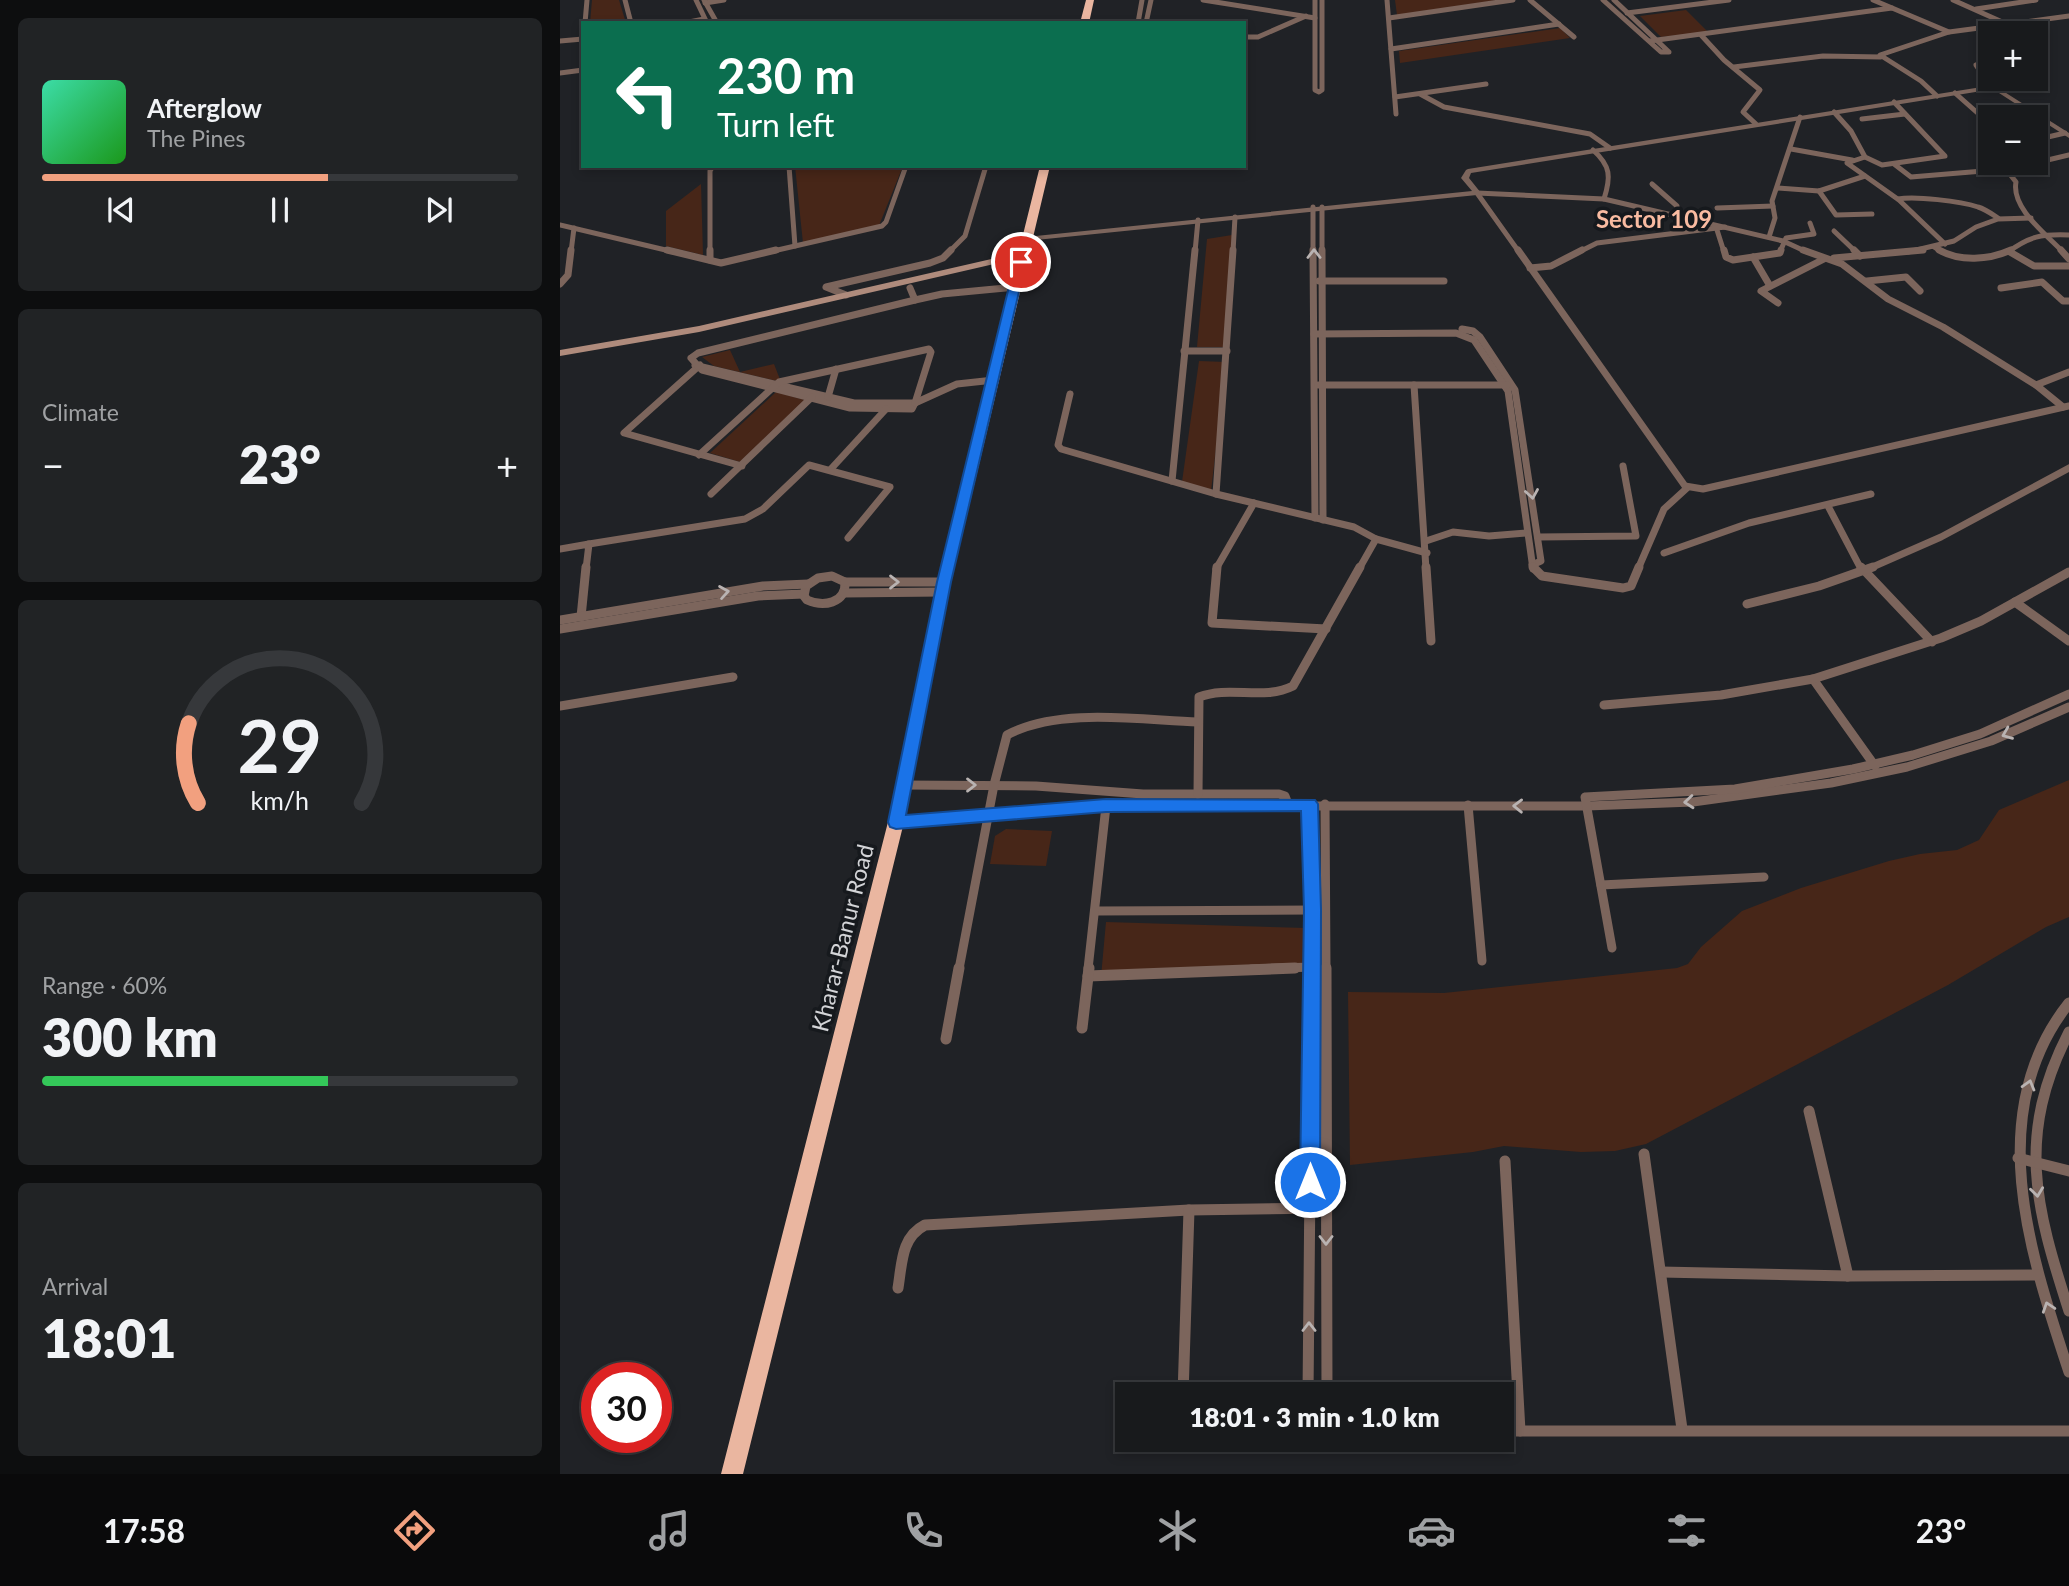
<!DOCTYPE html>
<html lang="en">
<head>
<meta charset="utf-8">
<style>
  body { margin:0; font-family:Lato,sans-serif; background:#212325; color:#f1f3f6; height:100vh; display:flex; flex-direction:column; font-size:26px; white-space:nowrap }
  * { box-sizing:border-box; margin:0 }
  p { font-size:23px; color:#9fa1a3 }
  .icon { flex:none; width:38px; height:38px; fill:none; stroke:currentColor; stroke-width:2; stroke-linecap:round; stroke-linejoin:round }
  .map { position:relative; flex:1; overflow:hidden }
  .sheet { display:flex; flex-direction:column; gap:18px; padding:18px; background:#0d0e0f; width:560px }
  .sheet>* { flex:none }
  .top-card { position:absolute; left:21px; top:21px; width:665px; height:147px; border-radius:0px; box-shadow:0 4px 10px #0003,0 0 0 2px #36383b; background:#0b6e4f; color:#fff; overflow:hidden }
  .fabs { position:absolute; left:1418px; top:21px; display:grid; gap:14px }
  .fabs a { display:grid; place-items:center; width:70px; height:70px; border-radius:0px; background:#181a1c; box-shadow:0 4px 10px #0003,0 0 0 2px #36383b; font-size:35px }
  .speed { position:absolute; left:21px; top:1362px; display:flex; gap:14px; font-size:35px; font-weight:700; text-align:center }
  .speed>* { display:grid; place-content:center; width:91px; height:91px; border-radius:50%; background:#181a1c; box-shadow:0 4px 10px #0003,0 0 0 2px #36383b; line-height:1 }
  .speed .limit { border:10px solid #d22; background:#fff; color:#111 }
  .pin { position:absolute; display:grid; place-items:center; width:60px; height:60px; color:#fff; margin:-30px; border:4px solid #fff; border-radius:50%; box-shadow:0 2px 7px #0007 }
  .me { position:absolute; width:77px; margin:-38px; rotate:0deg; stroke-linejoin:round; filter:drop-shadow(0 0 5px #0008) }
  .turn { display:flex; align-items:center; gap:24px; height:147px; padding:0 21px; font-size:32px }
  .turn .icon { width:91px; height:91px; stroke-width:2.5 }
  .turn b { display:block; font-size:49px; line-height:60px }
  .big { font-size:52px; font-weight:800; line-height:1.1 }
  .sheet .widget { flex:1; display:flex; flex-direction:column; justify-content:center; gap:10px; min-width:0; padding:0 24px; border-radius:10px; background:#212325 }
  .sheet .dial { align-items:center; gap:0 }
  .dial svg { height:182px; overflow:visible; fill:none; stroke:#36383b; stroke-width:7; stroke-linecap:round; text-anchor:middle }
  .dial text { fill:#f1f3f6; stroke:none }
  .song { display:flex; align-items:center; gap:21px }
  .cover { width:84px; height:84px; border-radius:10px; background:linear-gradient(135deg,hsl(160 70% 55%),hsl(120 70% 35%)) }
  .played { height:7px; border-radius:4px; background:linear-gradient(90deg,#f2a07f 60%,#36383b 60%) }
  .keys { display:flex; justify-content:space-around; direction:ltr }
  .heat { display:flex; justify-content:space-between; align-items:center; font-size:38px; direction:ltr }
  .charge { height:10px; border-radius:5px; background:linear-gradient(90deg,#34c759 60%,#36383b 0) }
  .trip { position:absolute; left:555px; top:1382px; width:399px; height:70px; border-radius:0px; background:#181a1c; box-shadow:0 4px 10px #0003,0 0 0 2px #36383b; font-weight:800; line-height:70px; text-align:center }
  .tab-bar { display:flex; height:112px; justify-content:space-around; align-items:center; background:#0a0a0b; color:#9fa1a3 }
  .tab-bar .icon { width:49px; height:49px }
  .tab-bar .current { color:#f2a07f }
  .tab-bar b { font-size:32px; color:#f1f3f6 }
  main { display:flex; flex:1; min-height:0 }
  .map>svg:first-child { display:block }
</style>
</head>
<body>
<main>
<section class="sheet">
<div class="widget">
<div class="song"><i class="cover"></i><div><b>Afterglow</b><p>The Pines</p></div></div>
<div class="played"></div>
<div class="keys"><svg class="icon" aria-label="previous" viewBox="0 0 24 24"><path d="M18 5L8 12l10 7zM5 5v14"/></svg><svg class="icon" aria-label="pause" viewBox="0 0 24 24"><path d="M8 5v14M16 5v14"/></svg><svg class="icon" aria-label="next" viewBox="0 0 24 24"><path d="M6 5l10 7-10 7zM19 5v14"/></svg></div>
</div>
<div class="widget"><p>Climate</p>
<div class="heat"><a>−</a><b class="big">23°</b><a>+</a></div>
</div>
<div class="widget dial"><svg viewBox="0 0 100 80">
<path d="M14 69A42 42 0 1 1 86 69"/>
<path d="M14 69A42 42 0 0 1 10 34" stroke="#f2a07f"/>
<text x="50" y="56" font-size="32" font-weight="700">29</text>
<text x="50" y="72" font-size="11">km/h</text>
</svg></div>
<div class="widget"><p>Range · 60%</p><b class="big">300 km</b><div class="charge"></div></div>
<div class="widget"><p>Arrival</p><b class="big">18:01</b></div>
</section>
<div class="map">
<svg width="1509" height="1474" viewBox="0 0 1509 1474">
  <rect width="100%" height="100%" fill="#202226"/>
  <!-- green -->
  <g fill="#472618">
    <path d="M 32,0 L 59,0 L 66,23 L 30,23 Z"/>
    <path d="M 835,0 L 939,0 L 837,15 Z"/>
    <path d="M 1126,10 L 1148,32 L 1101,37 L 1080,16 Z"/>
    <path d="M 1000,28 L 1010,38 L 840,63 L 839,51 Z"/>
    <path d="M 235,166 L 343,166 L 318,228 L 243,243 Z"/>
    <path d="M 141,184 L 143,255 L 106,246 L 106,211 Z"/>
    <path d="M 672,235 L 665,347 L 637,347 L 647,239 Z"/>
    <path d="M 170,350 L 180,372 L 214,364 L 221,382 L 154,366 L 142,357 Z"/>
    <path d="M 639,361 L 666,362 L 651,491 L 622,482 Z"/>
    <path d="M 216,392 L 245,400 L 180,462 L 150,453 Z"/>
    <path d="M 1509,780 L 1509,917 L 1486,927 L 1388,985 L 1086,1144 L 1055,1151 L 1021,1152 L 944,1146 L 913,1152 L 790,1165 L 788,992 L 884,993 L 1117,968 L 1128,964 L 1141,947 L 1182,911 L 1241,888 L 1329,861 L 1360,854 L 1397,850 L 1419,840 L 1439,810 Z"/>
    <path d="M 446,829 L 492,831 L 486,866 L 430,864 L 435,836 Z"/>
    <path d="M 546,922 L 746,928 L 747,964 L 541,977 Z"/>
  </g>
  <g fill="none" stroke-linecap="round" stroke-linejoin="round">
    <!-- minor-far3 -->
    <g stroke="#7c655c" stroke-width="5">
      <path d="M 65,0 L 71,23"/>
      <path d="M 136,0 L 147,23"/>
      <path d="M 144,0 L 157,23"/>
      <path d="M 643,0 L 755,18"/>
      <path d="M 755,0 L 755,90 L 759,92 L 762,90 L 762,0"/>
      <path d="M 827,0 L 836,114"/>
      <path d="M 970,0 L 1014,37"/>
      <path d="M 1043,0 L 1101,52 L 1109,52 L 1054,0"/>
      <path d="M 1313,0 L 1389,32 L 1509,16"/>
      <path d="M 1393,0 L 1449,25"/>
      <path d="M 145,3 L 164,0"/>
      <path d="M 1416,9 L 1476,0"/>
      <path d="M 1067,13 L 1169,0"/>
      <path d="M 829,18 L 953,0"/>
      <path d="M 25,23 L 27,0"/>
      <path d="M 124,23 L 144,19"/>
      <path d="M 578,23 L 582,0"/>
      <path d="M 586,23 L 591,0"/>
      <path d="M 1141,35 L 1164,60 L 1200,90 L 1183,112 L 1196,124"/>
      <path d="M 684,37 L 698,37 L 746,16"/>
      <path d="M 0,41 L 23,39"/>
      <path d="M 1090,41 L 1332,8"/>
      <path d="M 831,49 L 999,24"/>
      <path d="M 1430,61 L 1416,65 L 1432,88"/>
      <path d="M 1174,67 L 1263,56 L 1321,57"/>
      <path d="M 0,73 L 23,70"/>
      <path d="M 1395,93 L 1430,124"/>
      <path d="M 860,94 L 884,107 L 1030,134 L 1050,148"/>
      <path d="M 1377,96 L 1361,81 L 1320,55 L 1389,32"/>
      <path d="M 835,97 L 926,84"/>
      <path d="M 1274,112 L 1291,131 L 1305,157 L 1322,165 L 1385,156 L 1334,102"/>
      <path d="M 1302,119 L 1345,114"/>
      <path d="M 1475,140 L 1505,133"/>
      <path d="M 1231,149 L 1292,160"/>
      <path d="M 1033,150 C 1051,166 1051,177 1044,199"/>
      <path d="M 1305,157 L 1287,163 L 1339,200 L 1385,244"/>
      <path d="M 1441,163 L 1456,182 C 1451,208 1486,234 1503,252"/>
      <path d="M 1475,163 L 1509,155"/>
      <path d="M 1334,164 L 1351,177 L 1447,169 L 1475,163"/>
      <path d="M 229,166 L 235,246"/>
      <path d="M 1092,184 L 1117,206 L 1118,216"/>
      <path d="M 1217,188 L 1259,191 L 1305,176"/>
      <path d="M 1259,191 L 1276,215 L 1312,214"/>
      <path d="M 917,193 L 959,252"/>
      <path d="M 917,193 L 1044,199 L 1223,241 L 1247,252"/>
      <path d="M 1338,199 C 1355,196 1400,201 1418,207 C 1425,209 1432,214 1438,218"/>
      <path d="M 753,207 L 753,252"/>
      <path d="M 762,207 L 762,252"/>
      <path d="M 1157,208 L 1213,206"/>
      <path d="M 0,225 L 114,252"/>
      <path d="M 1157,230 L 1164,252"/>
      <path d="M 1274,231 L 1296,252"/>
      <path d="M 1209,237 L 1215,218 L 1212,201 L 1240,117"/>
      <path d="M 1374,247 L 1382,252"/>
      <path d="M 11,252 L 14,228"/>
      <path d="M 150,252 L 150,171 L 153,166"/>
      <path d="M 209,252 L 322,226 L 326,222 L 346,166"/>
      <path d="M 389,252 L 405,236 L 426,166"/>
      <path d="M 635,252 L 638,220"/>
      <path d="M 673,252 L 675,217"/>
      <path d="M 1019,252 L 1037,243 L 1165,227"/>
      <path d="M 1220,252 L 1226,238 L 1254,234 L 1250,223"/>
      <path d="M 1348,252 L 1394,241 L 1416,227 L 1438,219 L 1471,218"/>
      <path d="M 1448,252 C 1470,236 1481,234 1509,235"/>
    </g>
    <!-- minor-far2 -->
    <g stroke="#7c655c" stroke-width="7">
      <path d="M 107,250 L 161,263 L 216,250"/>
      <path d="M 150,250 L 150,260"/>
      <path d="M 753,250 L 755,518"/>
      <path d="M 762,250 L 763,520"/>
      <path d="M 958,250 L 1125,486 L 1143,489 L 1509,406"/>
      <path d="M 1164,250 L 1166,257 L 1173,260 L 1220,253 L 1221,250"/>
      <path d="M 1243,250 L 1282,264 L 1328,299 L 1383,327 L 1476,385 L 1503,407"/>
      <path d="M 1294,250 L 1300,256"/>
      <path d="M 1379,250 C 1400,262 1429,260 1451,250"/>
      <path d="M 1501,250 L 1509,259"/>
      <path d="M 1450,252 L 1474,266 L 1509,266"/>
      <path d="M 1193,257 L 1210,286"/>
      <path d="M 1274,258 L 1363,250"/>
      <path d="M 970,268 L 991,266 L 1022,250"/>
      <path d="M 759,281 L 884,281"/>
      <path d="M 1307,281 L 1346,277 L 1360,291"/>
      <path d="M 0,284 L 8,275 L 11,250"/>
      <path d="M 350,288 L 355,300 L 382,294 L 456,287"/>
      <path d="M 1441,288 L 1482,282 L 1503,301 L 1509,301"/>
      <path d="M 286,295 L 266,287 L 370,263 L 383,258 L 391,250"/>
      <path d="M 1218,303 L 1201,291 L 1264,259"/>
      <path d="M 902,329 L 913,331 L 920,337 L 955,390 L 981,561 L 972,565"/>
      <path d="M 754,334 L 896,333 L 914,340 L 948,391 L 973,569"/>
      <path d="M 624,351 L 667,351"/>
      <path d="M 135,365 L 138,366"/>
      <path d="M 140,365 L 64,433 L 182,466"/>
      <path d="M 138,366 L 294,403 L 355,403 L 352,409 L 290,408 L 142,370 Z"/>
      <path d="M 138,366 L 131,358 L 138,353 L 355,300"/>
      <path d="M 758,385 L 947,385"/>
      <path d="M 854,385 L 866,569"/>
      <path d="M 1476,385 L 1509,372"/>
      <path d="M 510,394 L 498,445 L 501,449 L 656,494 L 794,527 L 816,539 L 867,553"/>
      <path d="M 268,397 L 276,369"/>
      <path d="M 355,403 L 397,384 L 434,380"/>
      <path d="M 139,455 L 219,382 L 369,349 L 371,352 L 355,403"/>
      <path d="M 270,470 L 326,409"/>
      <path d="M 612,481 L 635,250"/>
      <path d="M 151,494 L 252,397"/>
      <path d="M 656,494 L 673,250"/>
      <path d="M 1268,506 L 1301,569"/>
      <path d="M 978,537 L 1076,536 L 1063,466"/>
      <path d="M 866,541 L 893,532 L 929,536 L 967,533"/>
      <path d="M 29,544 L 185,519 L 203,509 L 249,465 L 330,487 L 288,538"/>
      <path d="M 0,549 L 29,544 L 26,569"/>
      <path d="M 1104,553 L 1189,523 L 1311,494"/>
      <path d="M 656,569 L 694,503"/>
      <path d="M 799,569 L 816,539"/>
      <path d="M 1078,569 L 1104,509 L 1127,488"/>
      <path d="M 1308,569 L 1381,537 L 1509,468"/>
    </g>
    <!-- minor-far1 -->
    <g stroke="#7c655c" stroke-width="9">
      <path d="M 657,567 L 652,623 L 766,629"/>
      <path d="M 866,567 L 871,641"/>
      <path d="M 973,567 L 982,576 L 1063,588 L 1071,586 L 1079,567"/>
      <path d="M 1301,567 L 1372,642"/>
      <path d="M 272,576 L 285,582 C 286,604 263,607 247,600 L 244,596 L 246,586 L 258,578 Z"/>
      <path d="M 285,582 L 384,582"/>
      <path d="M 284,593 L 382,592"/>
      <path d="M 1455,602 L 1509,641"/>
      <path d="M 1187,604 L 1259,586 L 1313,567"/>
      <path d="M 21,617 L 26,567"/>
      <path d="M 0,620 L 203,586 L 248,584"/>
      <path d="M 0,629 L 198,596 L 244,594"/>
      <path d="M 1253,679 L 1315,766"/>
      <path d="M 1044,705 L 1161,695 L 1253,679 L 1381,638 L 1421,621 L 1509,572"/>
      <path d="M 0,706 L 173,677"/>
      <path d="M 343,785 L 476,786 L 583,794 L 719,794 L 725,796 L 728,804"/>
      <path d="M 638,794 L 639,697 C 670,685 703,701 733,686 L 800,567"/>
      <path d="M 749,804 L 752,969"/>
      <path d="M 765,804 L 766,969"/>
      <path d="M 908,805 L 922,961"/>
      <path d="M 336,822 L 546,806 L 1027,806 L 1133,802 L 1271,783 L 1347,767 L 1431,741 L 1509,707"/>
      <path d="M 1041,885 L 1204,877"/>
      <path d="M 535,911 L 752,910"/>
      <path d="M 1052,948 L 1025,797 L 1175,789 L 1293,769 L 1353,755 L 1420,734 L 1509,694"/>
      <path d="M 399,969 L 434,785 L 447,735 C 499,707 580,720 638,722"/>
      <path d="M 528,969 L 546,806"/>
      <path d="M 691,969 L 752,967"/>
    </g>
    <!-- minor -->
    <g stroke="#7c655c" stroke-width="11">
      <path d="M 766,968 L 767,1395"/>
      <path d="M 528,976 L 735,968"/>
      <path d="M 1509,1003 C 1422,1112 1470,1254 1509,1372"/>
      <path d="M 522,1028 L 529,968"/>
      <path d="M 1509,1032 C 1456,1135 1475,1206 1509,1311"/>
      <path d="M 386,1039 L 399,968"/>
      <path d="M 1249,1111 L 1288,1276"/>
      <path d="M 1084,1154 L 1122,1429"/>
      <path d="M 1458,1158 L 1509,1171"/>
      <path d="M 945,1161 L 960,1431"/>
      <path d="M 1101,1272 L 1288,1276 L 1477,1275"/>
      <path d="M 338,1288 C 342,1264 341,1237 365,1225 L 629,1210 L 766,1208"/>
      <path d="M 623,1395 L 629,1210"/>
      <path d="M 748,1395 L 752,968"/>
      <path d="M 942,1431 L 1509,1431"/>
    </g>
    <!-- tertiary -->
    <path fill="#7c655c" fill-rule="evenodd" d="M 1428,86 L 1443,91 L 1509,133 L 1509,138 L 1439,93 L 1428,90 L 911,173 L 909,178 L 921,193 L 917,195 L 466,241 L 462,239 L 466,237 L 912,191 L 901,178 L 906,170 L 908,169 Z"/>
    <!-- secondary -->
    <path fill="#af8b7c" fill-rule="evenodd" d="M 462,252 L 465,253 L 465,257 L 139,332 L 0,356 L 0,350 L 139,326 Z"/>
    <!-- trunk -->
    <g fill="#eab6a0" fill-rule="evenodd">
      <path d="M 526,0 L 534,0 L 529,23 L 520,23 Z"/>
      <path d="M 480,166 L 490,166 L 391,582 L 344,822 L 183,1474 L 161,1474 L 328,822 L 377,582 Z"/>
    </g>
  </g>
  <!-- one-way arrows -->
  <defs><path id="oneway-chevron" d="M-2-3.5L2.5 0L-2 3.5" fill="none" stroke-width="1.6" stroke-linecap="round" stroke-linejoin="round" transform="scale(1.75)"/></defs>
  <g stroke="#b9b3b2">
    <use href="#oneway-chevron" transform="translate(754 254) rotate(-90)"/>
    <use href="#oneway-chevron" transform="translate(972 494) rotate(81)"/>
    <use href="#oneway-chevron" transform="translate(334 582)"/>
    <use href="#oneway-chevron" transform="translate(164 592) rotate(-9)"/>
    <use href="#oneway-chevron" transform="translate(1447 734) rotate(158)"/>
    <use href="#oneway-chevron" transform="translate(411 785)"/>
    <use href="#oneway-chevron" transform="translate(1129 802) rotate(175)"/>
    <use href="#oneway-chevron" transform="translate(958 806) rotate(-179)"/>
    <use href="#oneway-chevron" transform="translate(1469 1085) rotate(-74)"/>
    <use href="#oneway-chevron" transform="translate(1477 1192) rotate(83)"/>
    <use href="#oneway-chevron" transform="translate(766 1240) rotate(90)"/>
    <use href="#oneway-chevron" transform="translate(1488 1307) rotate(-108)"/>
    <use href="#oneway-chevron" transform="translate(749 1327) rotate(-90)"/>
  </g>
  <!-- route -->
  <path fill="#1a73e8" stroke="#114b97" stroke-width="2" d="M 461,259 L 466,262 L 391,582 L 346,815 L 546,799 L 755,800 L 758,804 L 761,910 L 760,1182 L 757,1188 L 750,1191 L 743,1188 L 740,1182 L 744,910 L 741,811 L 546,812 L 336,829 L 330,827 L 328,822 L 377,582 L 455,262 Z"/>
  <g text-anchor="middle" stroke-width="7" stroke-linejoin="round" paint-order="stroke">
    <!-- street labels -->
    <g font-size="23" fill="#d3d4d7" stroke="#16191d">
      <text transform="translate(283 938) rotate(-76)" y="8">Kharar-Banur Road</text>
    </g>
    <!-- far-district labels -->
    <g font-size="24" font-weight="bold" fill="#f9bba1" stroke="#16191d">
      <text x="1094" y="228">Sector 109</text>
    </g>
  </g>
</svg>
<div class="fabs">
<a>+</a>
<a>−</a>
</div>
<div class="speed"><div class="limit">30</div></div>
<div class="pin" style="left:461px;top:262px;background:#d93025"><svg class="icon" aria-label="arrive" viewBox="0 0 24 24"><path d="M6 21V4h12l-3 4 3 4H6"/></svg></div>
<svg class="me" style="left:750px;top:1182px" viewBox="-20 -20 40 40"><circle r="17" fill="#1a73e8" stroke="#fff" stroke-width="3"/><path d="M0-11L8 9 0 5-8 9z" fill="#fff"/></svg>
<div class="trip">18:01 · 3 min · 1.0 km</div>
<div class="top-card">
<div class="turn"><svg class="icon" aria-label="left" viewBox="0 0 24 24"><path d="M17 20v-9H6M10 6l-5 5 5 5"/></svg><div><b>230 m</b>Turn left</div></div>
</div>
</div>
</main>
<nav class="tab-bar">
<b>17:58</b>
<svg class="icon current" aria-label="directions" viewBox="0 0 24 24"><path d="M12 3l9 9-9 9-9-9zM9 14v-3h6M13 9l2 2-2 2"/></svg>
<svg class="icon" aria-label="music" viewBox="0 0 24 24"><path d="M9 18V5l10-2v13"/><circle cx="6" cy="18" r="3"/><circle cx="16" cy="16" r="3"/></svg>
<svg class="icon" aria-label="phone" viewBox="0 0 24 24"><path d="M5 4h4l2 5-3 2q2 4 5 5l2-3 5 2v4C11 20 4 13 5 4z"/></svg>
<svg class="icon" aria-label="climate" viewBox="0 0 24 24"><path d="M12 3v18M4 7l16 10M4 17L20 7"/></svg>
<svg class="icon" aria-label="car" viewBox="0 0 24 24"><path d="M5 17H2v-5l4-1 3-4h7l3 4 3 1v5h-3M9 17h6M6 11h13"/><circle cx="7" cy="17" r="2"/><circle cx="17" cy="17" r="2"/></svg>
<svg class="icon" aria-label="filters" viewBox="0 0 24 24"><path d="M4 7h16M4 17h16"/><circle cx="9" cy="7" r="2"/><circle cx="15" cy="17" r="2"/></svg>
<b>23°</b>
</nav>
</body>
</html>
